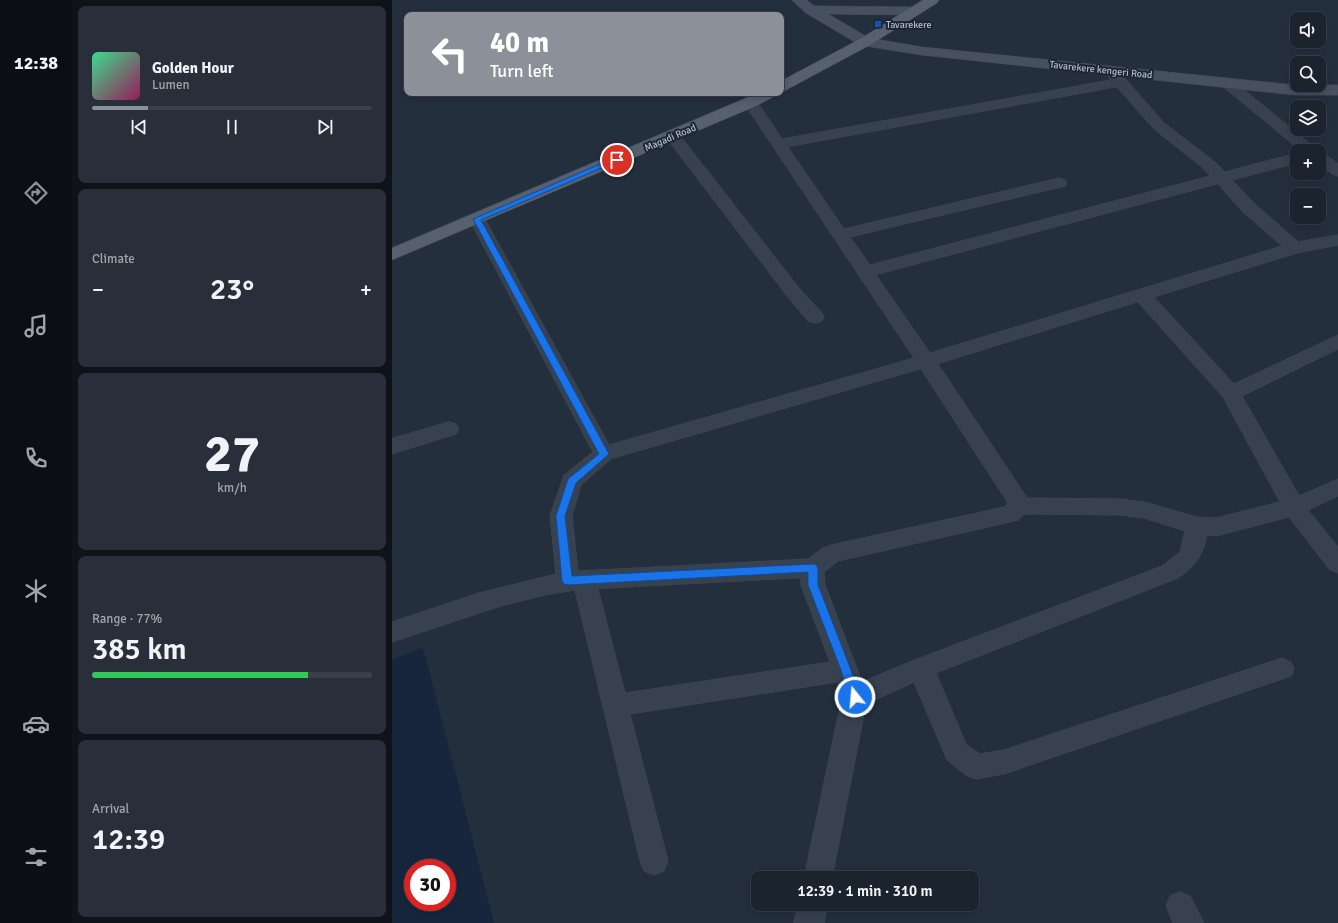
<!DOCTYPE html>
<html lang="en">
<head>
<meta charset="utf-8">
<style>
  body { margin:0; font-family:Signika,sans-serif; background:#282f3a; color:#f1f3f6; height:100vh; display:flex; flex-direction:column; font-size:15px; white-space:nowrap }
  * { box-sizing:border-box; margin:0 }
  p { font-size:13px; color:#a0a4aa }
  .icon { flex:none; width:22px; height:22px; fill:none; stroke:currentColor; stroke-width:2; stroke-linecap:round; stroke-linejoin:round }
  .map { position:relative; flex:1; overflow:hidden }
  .sheet { display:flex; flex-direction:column; gap:6px; padding:6px; background:#0f1319; width:320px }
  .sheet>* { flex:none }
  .top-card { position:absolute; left:12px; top:12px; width:380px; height:84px; border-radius:8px; box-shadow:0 2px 10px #0003,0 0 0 1px #39404a; background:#8c9099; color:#fff; overflow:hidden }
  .tools { position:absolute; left:898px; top:12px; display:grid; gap:8px }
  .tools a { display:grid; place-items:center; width:36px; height:36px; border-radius:8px; background:#1b232e; box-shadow:0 2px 10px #0003,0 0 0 1px #39404a; font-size:20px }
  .speed { position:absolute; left:12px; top:859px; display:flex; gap:8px; font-size:20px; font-weight:700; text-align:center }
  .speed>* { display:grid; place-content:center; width:52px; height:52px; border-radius:50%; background:#1b232e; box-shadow:0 2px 10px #0003,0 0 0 1px #39404a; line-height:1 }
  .speed .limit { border:6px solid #d22; background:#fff; color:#111 }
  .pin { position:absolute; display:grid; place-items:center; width:34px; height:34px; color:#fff; margin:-17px; border:2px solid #fff; border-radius:50%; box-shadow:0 1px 4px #0007 }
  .me { position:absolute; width:44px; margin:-22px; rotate:343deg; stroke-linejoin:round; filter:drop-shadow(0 0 3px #0008) }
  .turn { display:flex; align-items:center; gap:14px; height:84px; padding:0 20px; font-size:18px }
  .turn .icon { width:52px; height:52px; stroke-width:2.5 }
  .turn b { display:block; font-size:28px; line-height:34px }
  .big { font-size:30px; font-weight:600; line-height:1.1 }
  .sheet .tile { flex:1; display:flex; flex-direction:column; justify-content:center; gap:6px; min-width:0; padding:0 14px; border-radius:8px; background:#282f3a }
  .sheet .dial { align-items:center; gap:0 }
  .dial b { font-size:52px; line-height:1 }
  .song { display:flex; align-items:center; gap:12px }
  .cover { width:48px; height:48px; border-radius:6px; background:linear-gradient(135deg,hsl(150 70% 55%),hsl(330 70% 35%)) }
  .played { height:4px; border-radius:2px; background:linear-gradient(90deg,#8c9099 20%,#39404a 20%) }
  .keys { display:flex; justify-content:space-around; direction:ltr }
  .heat { display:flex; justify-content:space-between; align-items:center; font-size:22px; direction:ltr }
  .charge { height:6px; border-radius:3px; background:linear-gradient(90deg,#34c759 77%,#39404a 0) }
  .trip { position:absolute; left:359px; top:871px; width:228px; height:40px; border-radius:8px; background:#1b232e; box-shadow:0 2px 10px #0003,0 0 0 1px #39404a; font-weight:600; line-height:40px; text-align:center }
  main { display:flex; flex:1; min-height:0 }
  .dock { display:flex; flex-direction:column; width:72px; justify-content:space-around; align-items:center; background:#0b0e12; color:#a0a4aa }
  .dock .icon { width:28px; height:28px }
  .dock .on { color:#8c9099 }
  .dock b { font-size:18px; color:#f1f3f6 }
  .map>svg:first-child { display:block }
</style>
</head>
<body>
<main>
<nav class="dock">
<b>12:38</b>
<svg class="icon on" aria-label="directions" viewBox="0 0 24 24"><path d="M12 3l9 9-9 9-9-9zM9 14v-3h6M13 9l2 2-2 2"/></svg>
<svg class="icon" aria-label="music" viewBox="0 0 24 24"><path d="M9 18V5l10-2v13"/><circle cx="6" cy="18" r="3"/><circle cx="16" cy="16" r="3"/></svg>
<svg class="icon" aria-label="phone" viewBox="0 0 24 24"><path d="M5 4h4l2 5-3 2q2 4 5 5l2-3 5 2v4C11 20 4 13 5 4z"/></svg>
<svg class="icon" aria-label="climate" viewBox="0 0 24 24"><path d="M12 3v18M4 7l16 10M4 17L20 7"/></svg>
<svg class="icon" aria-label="car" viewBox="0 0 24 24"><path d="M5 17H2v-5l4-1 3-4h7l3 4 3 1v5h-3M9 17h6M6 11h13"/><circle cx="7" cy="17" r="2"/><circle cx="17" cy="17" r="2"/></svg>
<svg class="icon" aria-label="filters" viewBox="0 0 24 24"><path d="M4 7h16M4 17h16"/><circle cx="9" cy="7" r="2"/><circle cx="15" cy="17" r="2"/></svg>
</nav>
<section class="sheet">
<div class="tile">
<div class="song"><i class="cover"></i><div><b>Golden Hour</b><p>Lumen</p></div></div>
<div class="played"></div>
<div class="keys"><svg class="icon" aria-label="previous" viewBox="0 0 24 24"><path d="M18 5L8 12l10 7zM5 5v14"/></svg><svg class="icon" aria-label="pause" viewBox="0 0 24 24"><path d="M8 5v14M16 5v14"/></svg><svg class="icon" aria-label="next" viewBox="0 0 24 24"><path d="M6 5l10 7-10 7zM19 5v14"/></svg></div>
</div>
<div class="tile"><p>Climate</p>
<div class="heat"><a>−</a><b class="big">23°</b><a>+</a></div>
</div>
<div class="tile dial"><b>27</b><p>km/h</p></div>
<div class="tile"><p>Range · 77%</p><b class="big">385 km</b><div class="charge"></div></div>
<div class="tile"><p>Arrival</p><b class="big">12:39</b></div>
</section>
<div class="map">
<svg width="946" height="923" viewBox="0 0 946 923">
  <rect width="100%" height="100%" fill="#242f3e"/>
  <!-- water -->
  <path fill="#17263c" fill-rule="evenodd" d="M 31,647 L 102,923 L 0,923 L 0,660 ZM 21,868 L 55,868 L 55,902 L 21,902 Z"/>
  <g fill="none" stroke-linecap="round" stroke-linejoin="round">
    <defs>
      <g id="street">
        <path d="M 719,67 L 724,68 L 772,123 L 823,162 L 833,172 L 905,153 L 905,163 L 840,180 L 862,203 L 906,242 L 946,235 L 946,245 L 905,253 L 762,297 L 842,384 L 946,335 L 946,349 L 850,396 L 907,496 L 946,479 L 946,496 L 916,510 L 946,547 L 946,573 L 938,570 L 897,517 L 824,536 L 815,535 C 811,555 803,567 786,578 L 544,673 L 574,744 L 588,754 L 612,750 L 890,658 L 899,662 L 902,669 L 899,676 L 612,774 L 584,779 L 575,776 L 555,760 L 522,682 L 474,704 L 440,878 L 412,878 L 450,697 L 446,682 L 238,714 L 276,861 L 272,871 L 262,875 L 252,871 L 248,861 L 183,590 L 153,595 L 109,606 L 0,642 L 0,622 L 87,593 L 164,574 L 158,516 L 172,475 L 201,452 L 77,219 L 79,215 L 85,214 L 91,215 L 93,219 L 217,445 L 522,358 L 352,103 L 354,100 L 359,99 L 364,100 L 390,139 L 719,80 L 712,71 L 714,68 ZM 725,87 L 762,129 L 811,168 L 818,176 L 478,265 L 458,237 L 673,186 L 675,183 L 673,180 L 667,178 L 452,229 L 396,147 ZM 826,184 L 850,211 L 890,246 L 538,353 L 484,275 ZM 746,302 L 831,397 L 888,502 L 824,518 L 805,517 L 752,502 L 728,499 L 635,498 L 546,364 ZM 529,369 L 614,500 L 616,504 L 612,507 L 439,545 L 431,548 L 416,559 L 186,571 L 180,516 L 189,485 L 219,459 ZM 633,514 L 728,515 L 752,518 L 793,531 L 788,552 L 770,566 L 520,661 L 470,682 L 433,585 L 432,572 L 446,561 L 618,522 L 626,520 ZM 409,578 L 409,585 L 438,662 L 233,693 L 206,589 Z"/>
        <path d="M 834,78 L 839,79 L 927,151 L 909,151 L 829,85 L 827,82 L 829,79 Z"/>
        <path d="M 281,131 L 286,133 L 407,288 L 430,313 L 432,317 L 430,321 L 423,323 L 416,321 L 395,296 L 273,136 L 276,133 Z"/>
        <path d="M 927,152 L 933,154 L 946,164 L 946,176 L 940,174 L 927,164 Z"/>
        <path d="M 57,422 L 64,424 L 67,429 L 64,434 L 0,454 L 0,439 Z"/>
        <path d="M 788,892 L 798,896 L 812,923 L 781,923 L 774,906 L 778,896 Z"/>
        <path d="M 407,904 L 435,904 L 432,923 L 402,923 Z"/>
      </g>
      <path id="secondary" d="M 400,0 L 415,0 L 422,6 L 523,7 L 528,8 L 530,11 L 528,14 L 523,15 L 436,14 L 477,38 L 530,47 L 903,85 L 946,85 L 946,95 L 903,95 L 530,55 L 473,46 L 468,45 L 414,13 Z"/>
      <g id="primary">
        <path d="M 531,0 L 547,0 L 545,3 L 478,45 L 394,90 L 389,92 L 389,81 L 468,39 Z"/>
        <path d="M 366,93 L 386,93 L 383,96 L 364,106 L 0,260 L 0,248 Z"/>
      </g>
    </defs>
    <!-- street casing -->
    <use href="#street" stroke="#414a57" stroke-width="1"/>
    <!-- secondary casing -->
    <use href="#secondary" stroke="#414a57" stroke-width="1"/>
    <!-- primary casing -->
    <use href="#primary" stroke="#414a57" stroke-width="1"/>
    <!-- street -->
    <use href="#street" fill="#38414e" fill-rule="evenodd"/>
    <!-- secondary -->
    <use href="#secondary" fill="#465061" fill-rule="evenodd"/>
    <!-- primary -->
    <use href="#primary" fill="#56606e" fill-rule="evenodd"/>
  </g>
  <!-- route -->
  <path fill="#1a73e8" stroke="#114b97" d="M 222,158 L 228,160 L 89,220 L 217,454 L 184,483 L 173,516 L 180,576 L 421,564 L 424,565 L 426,568 L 426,585 L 459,670 L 468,697 L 467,701 L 463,702 L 459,701 L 457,697 L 449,670 L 416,585 L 416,572 L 176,585 L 172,584 L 170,581 L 164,516 L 176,479 L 207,454 L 81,219 Z"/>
  <!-- markers -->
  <rect fill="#1a4fb4" stroke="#1d2633" stroke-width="1.5" x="482" y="20" width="8" height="8" rx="2"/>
  <g text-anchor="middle" stroke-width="4" stroke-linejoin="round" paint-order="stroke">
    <!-- far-poi labels -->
    <g font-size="10" fill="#b4bcc9" stroke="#1d2633" text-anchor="start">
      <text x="494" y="28">Tavarekere</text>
    </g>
    <!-- far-street labels -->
    <g font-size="10" fill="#b4bcc9" stroke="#1d2633">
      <text transform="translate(709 69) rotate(6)" y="4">Tavarekere kengeri Road</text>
      <text transform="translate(278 137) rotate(-23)" y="4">Magadi Road</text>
    </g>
  </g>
</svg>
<div class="tools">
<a><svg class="icon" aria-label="sound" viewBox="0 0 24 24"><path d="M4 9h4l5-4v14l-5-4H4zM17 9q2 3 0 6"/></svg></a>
<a><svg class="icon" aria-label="search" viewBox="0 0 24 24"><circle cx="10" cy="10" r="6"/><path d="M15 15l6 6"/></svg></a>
<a><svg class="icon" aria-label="layers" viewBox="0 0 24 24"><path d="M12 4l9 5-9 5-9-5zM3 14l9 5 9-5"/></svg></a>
<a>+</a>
<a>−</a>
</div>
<div class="speed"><div class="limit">30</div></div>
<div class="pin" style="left:225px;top:160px;background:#d93025"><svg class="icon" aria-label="arrive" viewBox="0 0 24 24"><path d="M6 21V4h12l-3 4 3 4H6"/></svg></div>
<svg class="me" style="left:463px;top:697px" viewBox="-20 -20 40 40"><circle r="17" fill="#1a73e8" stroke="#fff" stroke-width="3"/><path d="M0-11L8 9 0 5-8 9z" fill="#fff"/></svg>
<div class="trip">12:39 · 1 min · 310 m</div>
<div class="top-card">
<div class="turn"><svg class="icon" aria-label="left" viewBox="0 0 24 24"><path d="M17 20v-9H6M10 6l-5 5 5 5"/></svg><div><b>40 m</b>Turn left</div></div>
</div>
</div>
</main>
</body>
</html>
